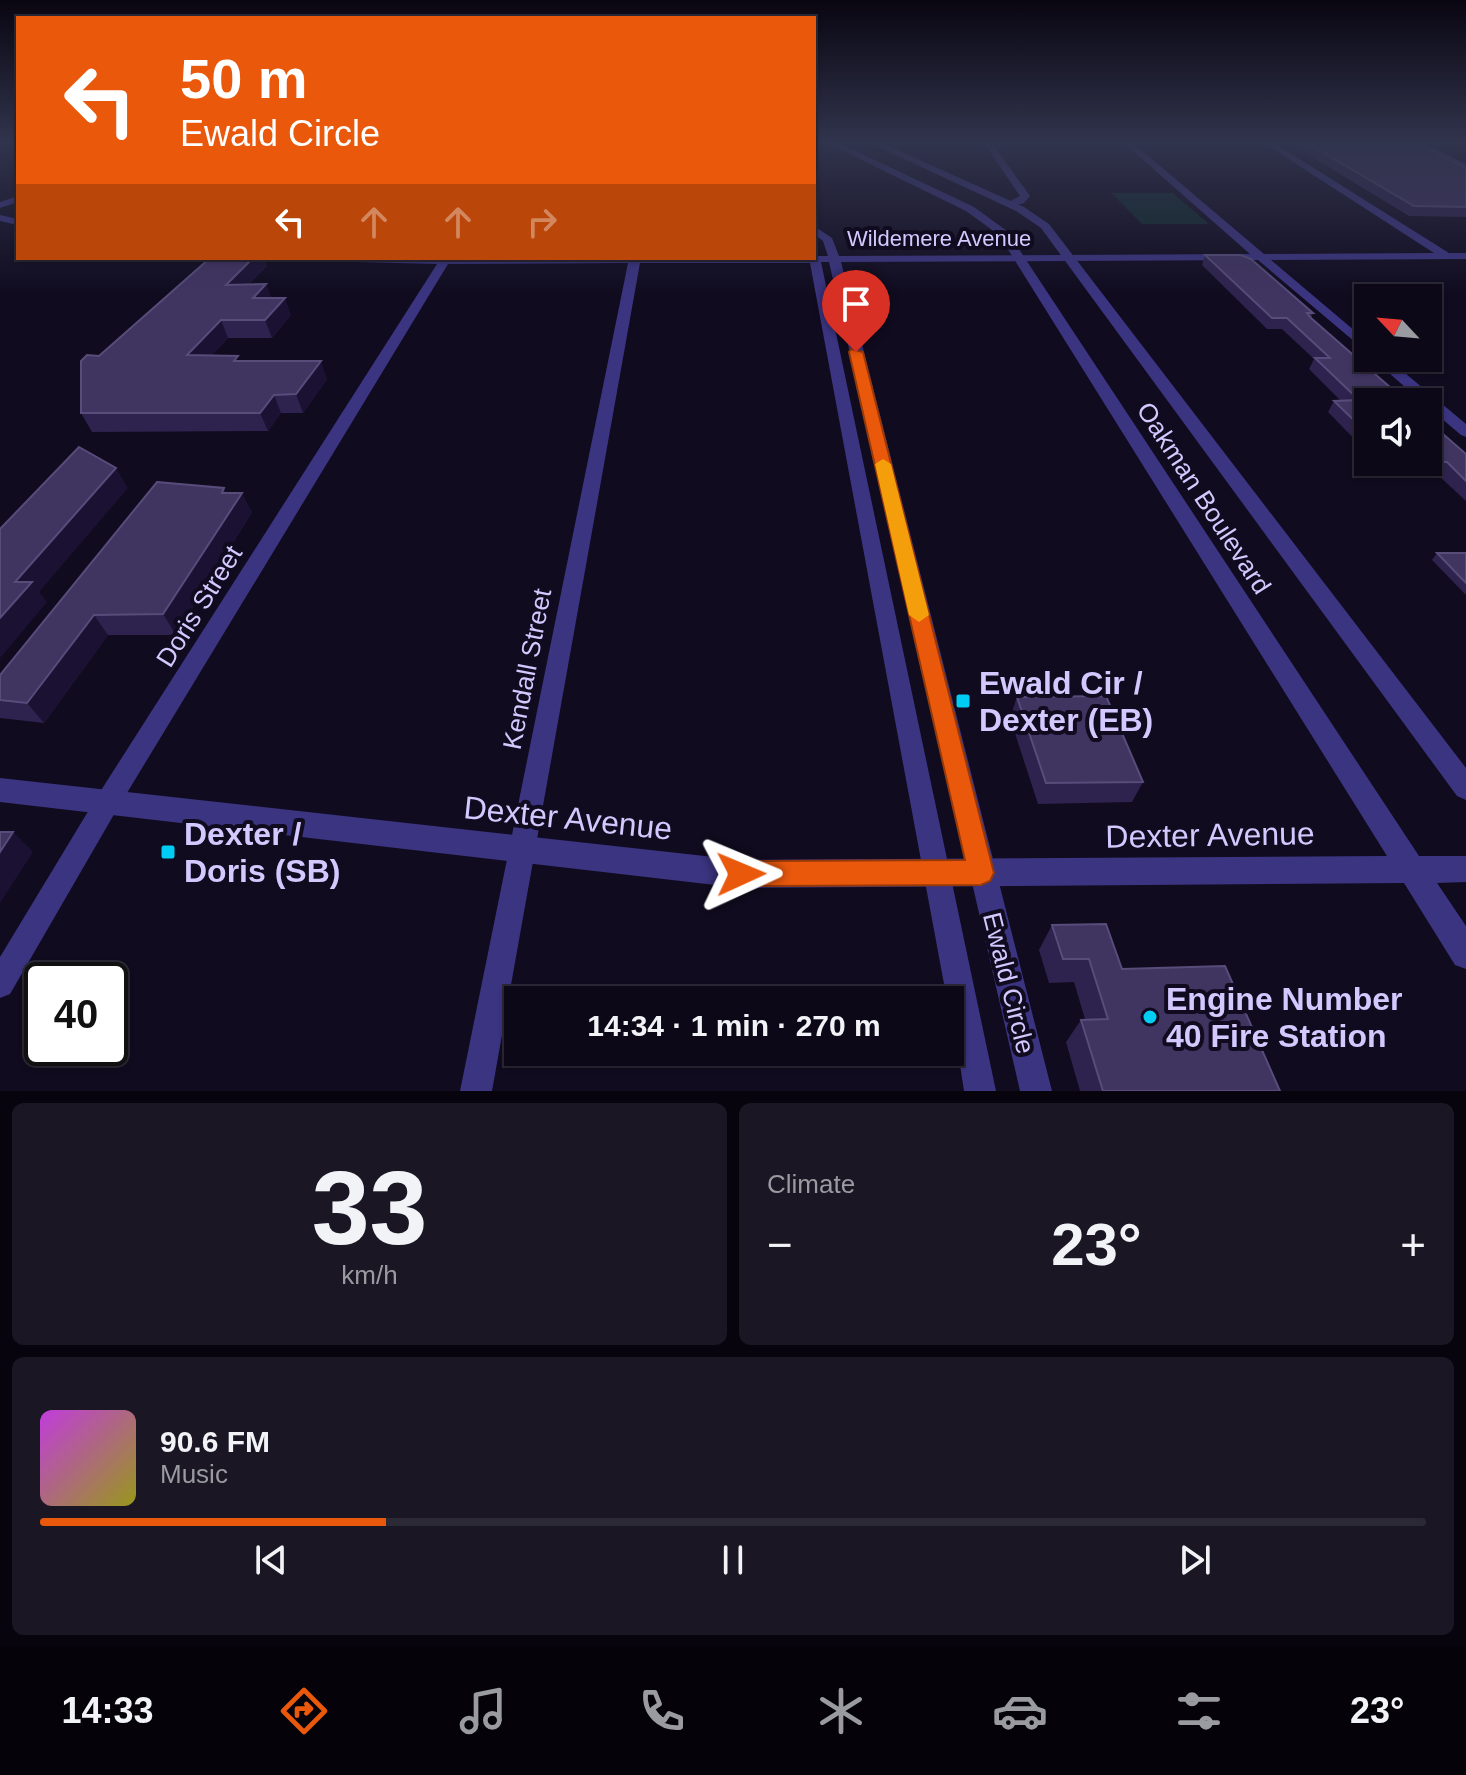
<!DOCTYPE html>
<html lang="en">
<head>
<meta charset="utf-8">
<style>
  body { margin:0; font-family:Helvetica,sans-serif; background:#1a1624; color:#f1f3f6; height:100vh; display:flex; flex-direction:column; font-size:30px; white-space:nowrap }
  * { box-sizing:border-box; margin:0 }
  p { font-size:26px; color:#9a9aa1 }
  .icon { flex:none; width:44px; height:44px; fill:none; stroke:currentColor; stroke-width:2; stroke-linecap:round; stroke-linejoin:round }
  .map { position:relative; height:1091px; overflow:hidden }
  .panel { display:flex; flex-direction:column; gap:12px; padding:12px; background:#07040d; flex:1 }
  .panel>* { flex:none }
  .top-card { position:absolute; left:16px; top:16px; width:800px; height:244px; border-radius:0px; box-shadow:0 2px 6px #0004,0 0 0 2px #2c2936; background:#ea580c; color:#fff; overflow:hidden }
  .needle { width:52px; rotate:296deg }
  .controls { position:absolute; left:1354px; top:284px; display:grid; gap:16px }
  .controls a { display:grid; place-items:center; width:88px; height:88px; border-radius:0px; background:#0c0817; box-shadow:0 2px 6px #0004,0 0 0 2px #2c2936; font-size:40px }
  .speed { position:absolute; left:24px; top:962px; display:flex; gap:16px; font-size:40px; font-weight:700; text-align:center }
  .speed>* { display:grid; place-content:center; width:104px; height:104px; border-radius:50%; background:#0c0817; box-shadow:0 2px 6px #0004,0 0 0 2px #2c2936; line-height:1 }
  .speed .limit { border:4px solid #111; border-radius:12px; background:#fff; color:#111 }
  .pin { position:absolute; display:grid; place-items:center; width:68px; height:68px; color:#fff; margin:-82px -34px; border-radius:50% 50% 50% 0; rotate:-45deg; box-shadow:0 0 8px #0007 }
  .pin .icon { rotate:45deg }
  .me { position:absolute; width:88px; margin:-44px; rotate:89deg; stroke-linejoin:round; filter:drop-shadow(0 0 6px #0008) }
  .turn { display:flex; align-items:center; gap:28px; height:168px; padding:0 32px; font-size:36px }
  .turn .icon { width:104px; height:104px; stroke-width:2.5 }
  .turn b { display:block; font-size:56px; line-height:68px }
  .lanes { display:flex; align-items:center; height:76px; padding:0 32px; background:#0003; justify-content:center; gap:40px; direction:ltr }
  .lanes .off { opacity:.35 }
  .big { font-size:60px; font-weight:600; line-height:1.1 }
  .panel .widget { flex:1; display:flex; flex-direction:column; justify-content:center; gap:12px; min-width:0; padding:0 28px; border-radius:12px; background:#1a1624 }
  .panel .dial { align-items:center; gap:0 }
  .dial b { font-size:104px; line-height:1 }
  .song { display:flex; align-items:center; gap:24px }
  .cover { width:96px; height:96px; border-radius:12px; background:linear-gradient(135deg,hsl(290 70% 55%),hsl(60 70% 35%)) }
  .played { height:8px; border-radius:4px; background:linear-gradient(90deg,#ea580c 25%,#2c2936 25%) }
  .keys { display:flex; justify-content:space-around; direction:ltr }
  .heat { display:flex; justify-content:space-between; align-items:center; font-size:44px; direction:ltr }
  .panel .tiles { flex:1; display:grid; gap:12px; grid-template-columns:1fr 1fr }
  .widget:last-child { grid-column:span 2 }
  .trip { position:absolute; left:504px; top:986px; width:460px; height:80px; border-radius:0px; background:#0c0817; box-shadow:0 2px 6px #0004,0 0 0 2px #2c2936; font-weight:600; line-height:80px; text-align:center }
  .tabs { display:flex; height:128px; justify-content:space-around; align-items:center; background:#050309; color:#9a9aa1 }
  .tabs .icon { width:56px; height:56px }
  .tabs .current { color:#ea580c }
  .tabs b { font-size:36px; color:#f1f3f6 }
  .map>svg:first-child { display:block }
</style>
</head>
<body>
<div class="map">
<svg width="1466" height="1091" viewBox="0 0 1466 1091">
  <rect width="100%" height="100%" fill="#100b1f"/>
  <!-- green -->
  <path fill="#0e2929" d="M 1111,193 L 1173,193 L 1209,224 L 1142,224 Z"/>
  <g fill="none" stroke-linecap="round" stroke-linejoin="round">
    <!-- minor -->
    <g fill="#3b3481" fill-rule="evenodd">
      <path d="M 984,143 L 992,143 L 1030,196 L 1024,203 L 1010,207 L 1005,204 L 1020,196 Z"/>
      <path d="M 1124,143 L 1133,143 L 1264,254 L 1434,253 L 1264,143 L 1274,143 L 1449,253 L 1466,253 L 1466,259 L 1271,260 L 1368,342 L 1368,353 L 1258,260 L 841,262 L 1052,1091 L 1020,1091 L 829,262 L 821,262 L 996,1091 L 964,1091 L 950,1000 L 947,1000 L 810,263 L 640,263 L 492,1091 L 460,1091 L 628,263 L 448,264 L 116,811 L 10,994 L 0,998 L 0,957 L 98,795 L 437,264 L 317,261 L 311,258 L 828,256 L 823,241 L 814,234 L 814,226 L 832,238 L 839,256 L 1250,254 Z"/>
      <path d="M 1414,143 L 1424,143 L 1466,164 L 1466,170 Z"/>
      <path d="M 18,196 L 18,202 L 0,208 L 0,202 Z"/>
      <path d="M 0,215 L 18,219 L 18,225 L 0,221 Z"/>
      <path d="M 1372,358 L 1387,358 L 1466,424 L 1466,437 L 1461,435 L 1428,407 L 1428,402 L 1422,402 Z"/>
    </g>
    <!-- tertiary -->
    <g fill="#3b3481" fill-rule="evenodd">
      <path d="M 827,143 L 839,143 L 974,207 L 1007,231 L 1419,856 L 1466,856 L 1466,882 L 1437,883 L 1466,926 L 1466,969 L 1455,965 L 1404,883 L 741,888 L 0,802 L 0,778 L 741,860 L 1387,856 L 999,235 L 966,211 Z"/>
      <path d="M 870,143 L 882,143 L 1024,207 L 1049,224 L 1466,768 L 1466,800 L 1457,796 L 1041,228 L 1016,211 Z"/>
    </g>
  </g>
  <!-- wall -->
  <g fill="#2e234e">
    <path d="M 1289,143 L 1417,143 L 1466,168 L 1466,217 L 1409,216 Z"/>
    <path d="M 1205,255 L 1313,313 L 1311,318 L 1368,402 L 1368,453 L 1328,412 L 1334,401 L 1341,401 L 1309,369 L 1314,359 L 1282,329 L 1267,329 L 1202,265 Z"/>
    <path d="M 210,258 L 264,258 L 267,266 L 249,284 L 266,284 L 271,298 L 291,315 L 272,338 L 228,338 L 211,356 L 327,379 L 303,413 L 281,413 L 268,431 L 92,432 L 81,413 Z"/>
    <path d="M 1466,454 L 1466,501 L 1438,475 L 1389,475 L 1376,462 L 1428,462 Z"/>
    <path d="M 224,488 L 226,493 L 252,512 L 176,635 L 108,635 L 44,723 L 0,718 L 0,675 Z"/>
    <path d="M 1437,553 L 1466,553 L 1466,595 L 1432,560 Z"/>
    <path d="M 1017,697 L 1143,782 L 1132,802 L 1038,804 L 1010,718 Z"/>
    <path d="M 1052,925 L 1122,969 L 1280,1091 L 1080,1091 L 1066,1042 L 1081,1020 L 1085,1019 L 1074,982 L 1049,983 L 1039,950 Z"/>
  </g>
  <!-- shaded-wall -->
  <g fill="#1b1233">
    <path d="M 253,258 L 264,258 L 267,266 L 233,301 L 226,285 Z"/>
    <path d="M 266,284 L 272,301 L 253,298 Z"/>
    <path d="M 285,298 L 291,315 L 272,338 L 265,320 Z"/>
    <path d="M 221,320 L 228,338 L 195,373 L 187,355 Z"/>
    <path d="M 321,361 L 327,379 L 303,413 L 296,394 Z"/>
    <path d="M 274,395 L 281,413 L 268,431 L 260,413 Z"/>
    <path d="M 116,468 L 128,488 L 39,592 L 47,602 L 0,658 L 0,618 L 15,582 Z"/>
    <path d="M 224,488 L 233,507 L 242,493 L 252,512 L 176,635 L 163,614 Z"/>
    <path d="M 94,615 L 108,635 L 44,723 L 27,703 Z"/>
    <path d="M 13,832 L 33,852 L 0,903 L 0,852 Z"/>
  </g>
  <!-- building -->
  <g fill="#403461" stroke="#574c7a" stroke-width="2">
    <path d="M 1307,143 L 1417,143 L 1466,168 L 1466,207 L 1414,206 Z"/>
    <path d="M 1205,255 L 1241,255 L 1251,259 L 1313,313 L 1307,313 L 1311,318 L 1407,402 L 1368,402 L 1368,434 L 1334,401 L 1359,400 L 1315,358 L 1330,358 L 1287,318 L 1272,318 Z"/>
    <path d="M 210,258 L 253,258 L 226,285 L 266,284 L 253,298 L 285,298 L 265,320 L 221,320 L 187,355 L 238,356 L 234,361 L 321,361 L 296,394 L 274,395 L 260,413 L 81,413 L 81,361 L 87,355 L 99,356 Z"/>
    <path d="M 1428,421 L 1466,454 L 1466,481 L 1447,462 L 1396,462 L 1428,462 Z"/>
    <path d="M 79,447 L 116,468 L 15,582 L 32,582 L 0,618 L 0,529 Z"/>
    <path d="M 157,482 L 224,488 L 222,493 L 242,493 L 163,614 L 94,615 L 27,703 L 0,700 L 0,675 Z"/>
    <path d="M 1437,553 L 1466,553 L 1466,583 Z"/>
    <path d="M 1106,696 L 1143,782 L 1046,783 L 1017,697 Z"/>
    <path d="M 0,832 L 13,832 L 0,852 Z"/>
    <path d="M 1106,924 L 1122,969 L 1225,966 L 1280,1091 L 1103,1091 L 1081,1020 L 1108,1019 L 1089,959 L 1063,959 L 1052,925 Z"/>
  </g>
  <!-- sky -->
  <linearGradient id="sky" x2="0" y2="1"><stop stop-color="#090611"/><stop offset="0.48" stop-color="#31344d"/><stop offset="1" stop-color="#31344d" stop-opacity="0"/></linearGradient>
  <rect width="1466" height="296" fill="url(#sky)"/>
  <!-- route -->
  <path fill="#ea580c" stroke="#983908" stroke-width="2" d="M 851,349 L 863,352 L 994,873 L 990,881 L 981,885 L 741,886 L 731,882 L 728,874 L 731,865 L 741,861 L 965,860 L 849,352 Z"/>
  <!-- slow -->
  <path fill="#f59e0b" d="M 883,459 L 891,464 L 929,615 L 919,622 L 909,615 L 875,464 Z"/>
  <!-- markers -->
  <g fill="#00cdf4" stroke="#100b1f" stroke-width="3">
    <rect x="955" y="693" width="16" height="16" rx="4"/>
    <rect x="160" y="844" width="16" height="16" rx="4"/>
    <circle cx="1150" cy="1017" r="8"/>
  </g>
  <g text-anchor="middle" stroke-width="8" stroke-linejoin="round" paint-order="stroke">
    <!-- far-street labels -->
    <g font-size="22" fill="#d3c9ff" stroke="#100b1f">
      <text x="939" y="246">Wildemere Avenue</text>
    </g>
    <!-- street labels -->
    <g font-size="26" fill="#d3c9ff" stroke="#100b1f">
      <text transform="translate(1204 498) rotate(57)" y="9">Oakman Boulevard</text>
      <text transform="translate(199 606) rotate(-58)" y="9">Doris Street</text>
      <text transform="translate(527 669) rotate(-79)" y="9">Kendall Street</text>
      <text transform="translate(1009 983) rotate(76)" y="9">Ewald Circle</text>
    </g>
    <!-- near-poi labels -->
    <g font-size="32" font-weight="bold" fill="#d3c9ff" stroke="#100b1f" text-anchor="start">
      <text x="979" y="694">Ewald Cir /<tspan x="979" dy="37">Dexter (EB)</tspan></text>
      <text x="184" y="845">Dexter /<tspan x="184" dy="37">Doris (SB)</tspan></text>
      <text x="1166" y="1010">Engine Number<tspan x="1166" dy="37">40 Fire Station</tspan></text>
    </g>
    <!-- near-street labels -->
    <g font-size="32" fill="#d3c9ff" stroke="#100b1f">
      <text transform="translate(568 818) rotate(6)" y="11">Dexter Avenue</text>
      <text transform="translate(1210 835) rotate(-1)" y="11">Dexter Avenue</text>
    </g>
  </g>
</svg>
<div class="controls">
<a><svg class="needle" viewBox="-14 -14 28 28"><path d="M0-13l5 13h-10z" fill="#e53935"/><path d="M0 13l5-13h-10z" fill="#9a9aa1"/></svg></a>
<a><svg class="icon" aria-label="sound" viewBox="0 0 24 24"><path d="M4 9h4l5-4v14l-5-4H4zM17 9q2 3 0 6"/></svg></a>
</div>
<div class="speed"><div class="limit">40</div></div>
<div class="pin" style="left:856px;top:352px;background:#d93025"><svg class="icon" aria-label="arrive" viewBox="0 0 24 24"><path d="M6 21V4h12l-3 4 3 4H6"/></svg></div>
<svg class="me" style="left:741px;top:874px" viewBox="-20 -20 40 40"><path d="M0-17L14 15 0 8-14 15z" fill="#ea580c" stroke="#fff" stroke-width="4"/></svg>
<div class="trip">14:34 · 1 min · 270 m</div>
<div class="top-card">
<div class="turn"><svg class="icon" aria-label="left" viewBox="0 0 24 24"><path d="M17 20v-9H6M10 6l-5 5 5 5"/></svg><div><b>50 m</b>Ewald Circle</div></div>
<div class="lanes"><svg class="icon" aria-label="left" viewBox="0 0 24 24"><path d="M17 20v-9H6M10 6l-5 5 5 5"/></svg><svg class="icon off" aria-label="ahead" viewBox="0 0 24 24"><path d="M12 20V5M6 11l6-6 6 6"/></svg><svg class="icon off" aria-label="ahead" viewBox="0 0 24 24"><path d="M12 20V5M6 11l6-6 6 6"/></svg><svg class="icon off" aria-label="right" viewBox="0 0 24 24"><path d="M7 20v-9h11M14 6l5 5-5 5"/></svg></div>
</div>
</div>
<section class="panel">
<div class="tiles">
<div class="widget dial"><b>33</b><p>km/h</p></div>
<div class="widget"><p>Climate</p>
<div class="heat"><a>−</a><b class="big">23°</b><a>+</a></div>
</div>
<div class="widget">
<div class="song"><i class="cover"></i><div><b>90.6 FM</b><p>Music</p></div></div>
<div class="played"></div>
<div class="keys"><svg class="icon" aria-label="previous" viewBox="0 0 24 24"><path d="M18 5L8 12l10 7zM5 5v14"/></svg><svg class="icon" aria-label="pause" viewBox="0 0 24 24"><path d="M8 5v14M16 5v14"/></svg><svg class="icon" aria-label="next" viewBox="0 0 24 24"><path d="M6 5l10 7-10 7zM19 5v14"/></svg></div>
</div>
</div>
</section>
<nav class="tabs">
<b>14:33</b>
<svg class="icon current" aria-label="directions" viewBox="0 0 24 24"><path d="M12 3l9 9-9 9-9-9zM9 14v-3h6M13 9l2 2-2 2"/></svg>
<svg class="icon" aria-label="music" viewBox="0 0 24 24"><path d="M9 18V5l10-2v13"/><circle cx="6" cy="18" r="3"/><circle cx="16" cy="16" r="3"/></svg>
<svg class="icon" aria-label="phone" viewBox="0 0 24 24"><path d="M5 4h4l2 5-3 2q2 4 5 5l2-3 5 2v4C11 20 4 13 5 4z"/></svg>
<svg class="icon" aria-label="climate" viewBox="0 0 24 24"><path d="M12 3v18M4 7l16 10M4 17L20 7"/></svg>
<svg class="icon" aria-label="car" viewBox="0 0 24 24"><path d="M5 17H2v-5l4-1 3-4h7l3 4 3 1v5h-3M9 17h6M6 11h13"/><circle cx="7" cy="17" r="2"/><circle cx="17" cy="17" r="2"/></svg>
<svg class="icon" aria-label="filters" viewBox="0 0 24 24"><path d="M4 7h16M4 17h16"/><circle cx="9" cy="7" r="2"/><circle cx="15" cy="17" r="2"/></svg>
<b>23°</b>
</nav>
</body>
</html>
